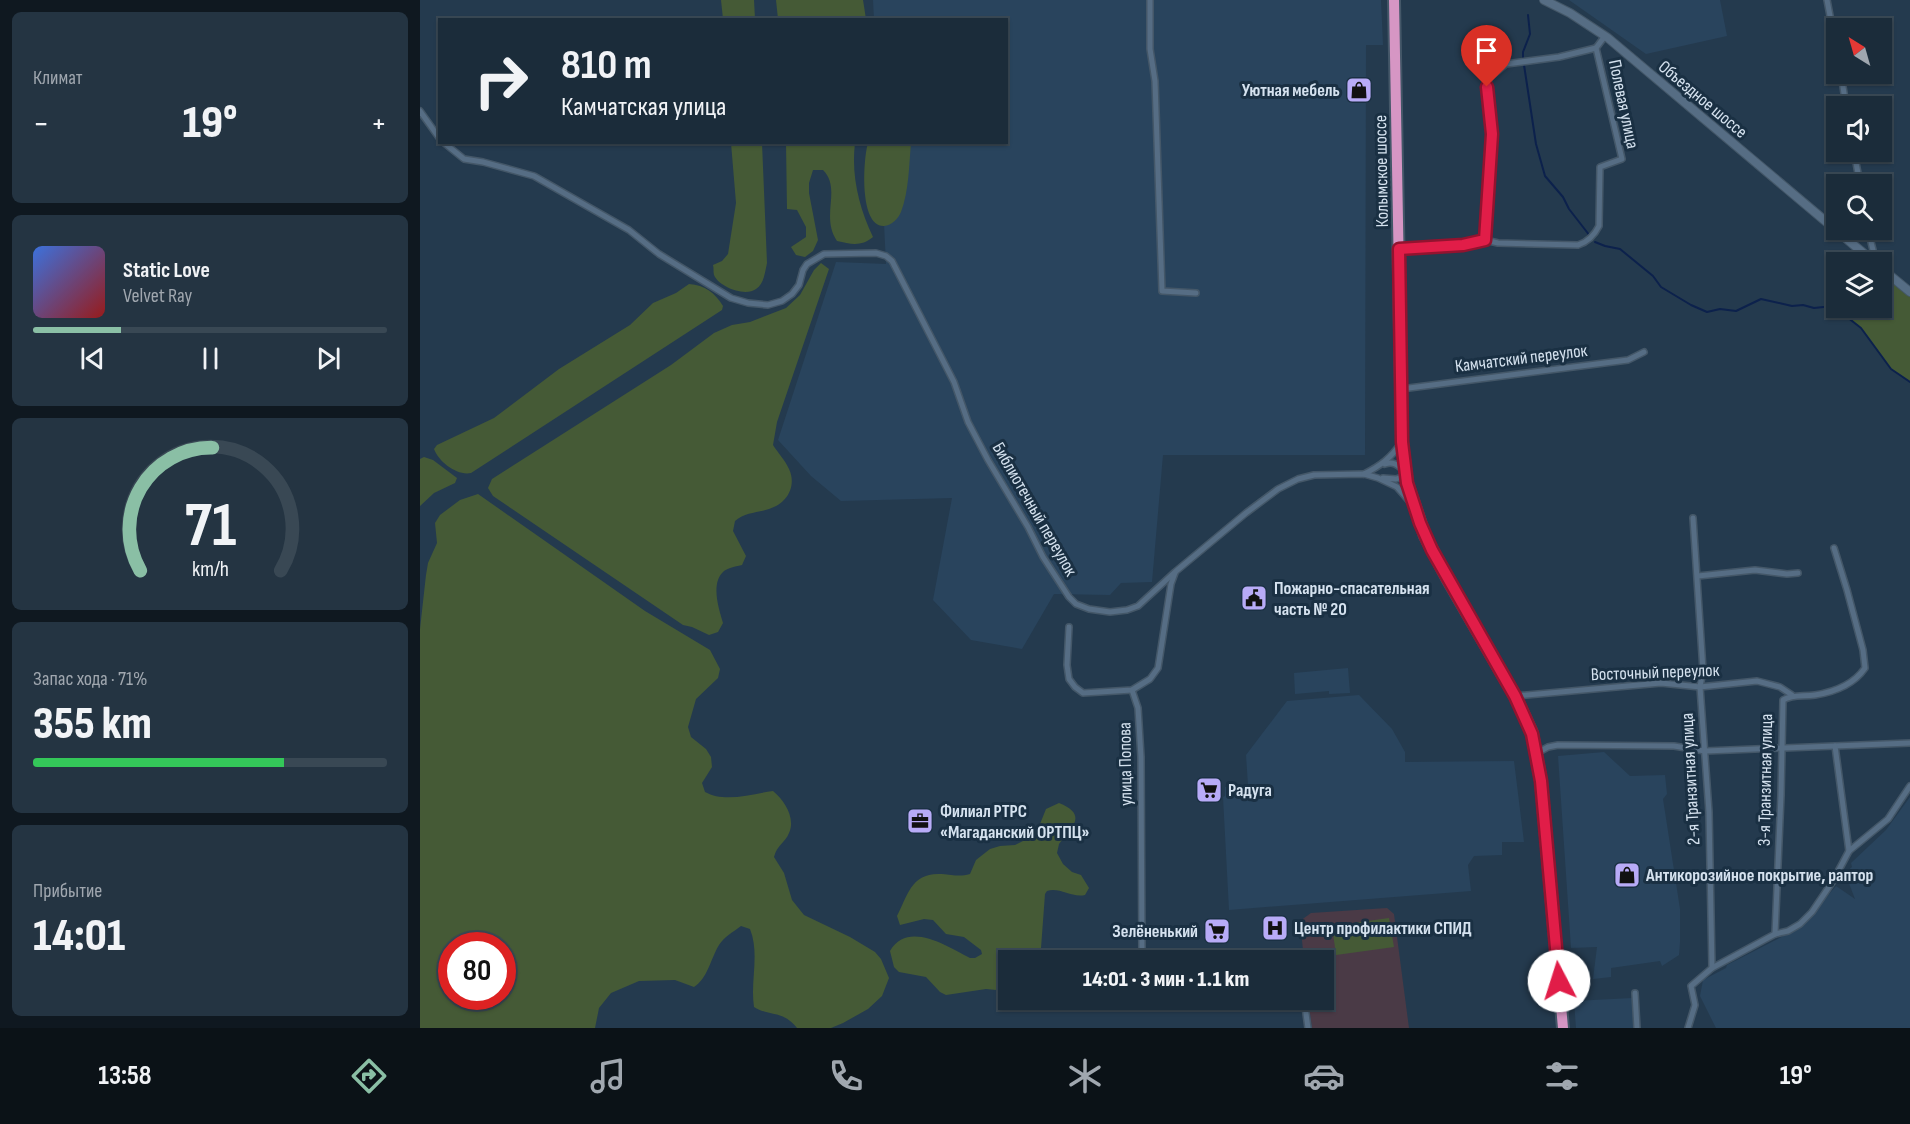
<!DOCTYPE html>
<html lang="ru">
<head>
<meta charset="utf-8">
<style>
  body { margin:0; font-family:"Sofia Sans Condensed",sans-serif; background:#243442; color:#f1f3f6; height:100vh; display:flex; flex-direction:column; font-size:22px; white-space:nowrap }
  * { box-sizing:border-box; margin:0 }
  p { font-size:20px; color:#a0a7af }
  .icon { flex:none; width:33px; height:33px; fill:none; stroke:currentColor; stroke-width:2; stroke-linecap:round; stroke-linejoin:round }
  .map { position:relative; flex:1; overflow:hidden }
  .sheet { display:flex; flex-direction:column; gap:12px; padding:12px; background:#0f1820; width:420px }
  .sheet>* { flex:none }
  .hud { position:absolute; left:18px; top:18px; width:570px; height:126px; border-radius:0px; box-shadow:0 2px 4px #0004,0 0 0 2px #394854; background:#1b2c3a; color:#f1f3f6; overflow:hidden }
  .needle { width:39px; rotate:323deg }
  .controls { position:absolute; left:1406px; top:18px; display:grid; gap:12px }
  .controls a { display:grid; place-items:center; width:66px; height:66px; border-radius:0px; background:#1b2c3a; box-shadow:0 2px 4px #0004,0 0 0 2px #394854; font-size:30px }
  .speed { position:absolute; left:18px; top:932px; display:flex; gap:12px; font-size:30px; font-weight:700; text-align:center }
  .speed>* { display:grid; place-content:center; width:78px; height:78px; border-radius:50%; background:#1b2c3a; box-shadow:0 2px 4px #0004,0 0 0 2px #394854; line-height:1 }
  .speed .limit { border:9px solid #d22; background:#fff; color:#111 }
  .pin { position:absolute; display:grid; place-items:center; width:51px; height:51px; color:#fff; margin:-62px -26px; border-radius:50% 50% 50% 0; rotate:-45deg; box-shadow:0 0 6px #0007 }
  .pin .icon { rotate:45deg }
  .me { position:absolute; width:66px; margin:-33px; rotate:355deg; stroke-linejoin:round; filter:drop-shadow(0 0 4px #0008) }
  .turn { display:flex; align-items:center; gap:21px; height:126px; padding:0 24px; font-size:27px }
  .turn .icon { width:78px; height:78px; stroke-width:2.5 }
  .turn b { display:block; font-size:42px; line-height:51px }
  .big { font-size:45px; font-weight:800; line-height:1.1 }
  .sheet .widget { flex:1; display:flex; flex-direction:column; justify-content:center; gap:9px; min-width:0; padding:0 21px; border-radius:9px; background:#243442 }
  .sheet .dial { align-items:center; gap:0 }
  .dial svg { height:156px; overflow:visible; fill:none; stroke:#394854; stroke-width:7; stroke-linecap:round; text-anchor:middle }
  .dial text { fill:#f1f3f6; stroke:none }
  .song { display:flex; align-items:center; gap:18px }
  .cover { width:72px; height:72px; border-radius:9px; background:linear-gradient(135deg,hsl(220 70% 55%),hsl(0 70% 35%)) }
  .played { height:6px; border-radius:3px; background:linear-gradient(90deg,#8abfa5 25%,#394854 25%) }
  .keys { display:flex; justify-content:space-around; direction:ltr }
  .heat { display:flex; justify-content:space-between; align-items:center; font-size:33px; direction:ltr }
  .charge { height:9px; border-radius:4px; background:linear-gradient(90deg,#34c759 71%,#394854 0) }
  .trip { position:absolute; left:578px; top:950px; width:336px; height:60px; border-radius:0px; background:#1b2c3a; box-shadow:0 2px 4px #0004,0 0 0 2px #394854; font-weight:800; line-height:60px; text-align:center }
  .tab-bar { display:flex; height:96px; justify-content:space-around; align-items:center; background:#0b1217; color:#a0a7af }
  .tab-bar .icon { width:42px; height:42px }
  .tab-bar .on { color:#8abfa5 }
  .tab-bar b { font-size:27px; color:#f1f3f6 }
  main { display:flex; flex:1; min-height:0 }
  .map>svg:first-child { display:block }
</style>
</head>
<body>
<main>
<section class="sheet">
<div class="widget"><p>Климат</p>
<div class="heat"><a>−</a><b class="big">19°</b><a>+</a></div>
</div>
<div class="widget">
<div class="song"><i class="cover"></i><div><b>Static Love</b><p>Velvet Ray</p></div></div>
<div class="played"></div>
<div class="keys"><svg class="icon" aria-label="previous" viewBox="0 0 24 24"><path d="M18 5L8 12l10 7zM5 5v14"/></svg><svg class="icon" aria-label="pause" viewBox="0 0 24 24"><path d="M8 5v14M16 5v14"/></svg><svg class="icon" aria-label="next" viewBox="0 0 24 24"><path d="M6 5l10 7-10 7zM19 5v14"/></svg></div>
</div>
<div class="widget dial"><svg viewBox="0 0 100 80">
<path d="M14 69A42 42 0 1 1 86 69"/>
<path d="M14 69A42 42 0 0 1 51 6" stroke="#8abfa5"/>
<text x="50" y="56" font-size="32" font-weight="700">71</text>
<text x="50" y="72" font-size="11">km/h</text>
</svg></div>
<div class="widget"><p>Запас хода · 71%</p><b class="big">355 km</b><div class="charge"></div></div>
<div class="widget"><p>Прибытие</p><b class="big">14:01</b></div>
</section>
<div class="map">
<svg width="1490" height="1028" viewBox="0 0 1490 1028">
  <rect width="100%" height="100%" fill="#243a4e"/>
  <!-- built -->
  <g fill="#29445d">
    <path d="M 453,0 L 961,0 L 963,45 L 946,45 L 945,455 L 743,455 L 732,582 L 701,583 L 690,595 L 634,594 L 602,649 L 551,640 L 513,600 L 532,498 L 421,501 L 391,476 L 358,440 L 416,262 L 466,264 L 460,143 L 586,142 L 586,20 L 454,19 Z"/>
    <path d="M 1149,0 L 1300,0 L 1307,36 L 1226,54 Z"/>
    <path d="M 928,668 L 930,693 L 909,694 L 909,691 L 875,694 L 874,673 Z"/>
    <path d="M 939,695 L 972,729 L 985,752 L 985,762 L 1094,761 L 1104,842 L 1082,842 L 1082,855 L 1054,856 L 1048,865 L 1051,891 L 809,910 L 803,797 L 805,796 L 805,787 L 828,785 L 826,755 L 867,701 Z"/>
    <path d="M 1184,752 L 1210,776 L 1245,775 L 1247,794 L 1243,799 L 1260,909 L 1260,942 L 1259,955 L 1242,966 L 1240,961 L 1191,968 L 1191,977 L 1173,979 L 1177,947 L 1151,948 L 1138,756 Z"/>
    <path d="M 1490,797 L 1490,1028 L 1296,1028 L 1280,996 L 1283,980 L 1306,968 L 1307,965 L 1381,927 L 1416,886 L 1435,899 L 1425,873 L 1432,867 L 1431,863 L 1466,830 Z"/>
    <path d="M 1212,998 L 1214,1028 L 1156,1028 L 1154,1001 Z"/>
  </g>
  <!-- education -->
  <path fill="#4a3a46" d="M 967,908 L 974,914 L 989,1028 L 892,1028 L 888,999 L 903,999 L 903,960 L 884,960 L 880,921 L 891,913 Z"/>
  <!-- green -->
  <g fill="#455a36" fill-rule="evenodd">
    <path d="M 301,0 L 334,0 L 335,19 L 303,19 Z"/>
    <path d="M 356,0 L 443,0 L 446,19 L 358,19 Z"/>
    <path d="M 311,143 L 342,143 L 347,263 C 345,272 344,284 336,289 C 325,297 299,287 294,275 C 293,272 294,268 293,265 L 302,261 L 308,254 L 316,203 Z"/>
    <path d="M 366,143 L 435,143 C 431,175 439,208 453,237 C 441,247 431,244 417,241 C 400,216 422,189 403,170 L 393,170 L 389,183 L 389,193 L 398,240 L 393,251 L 385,257 L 376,255 L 371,247 L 386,237 L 386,227 L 377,210 L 367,209 Z"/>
    <path d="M 448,143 L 491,143 C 489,165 489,191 481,212 C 478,219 472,225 464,226 C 439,227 443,159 448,143 Z"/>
    <path d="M 401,263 L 409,269 L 357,422 L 353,445 C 358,453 365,460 369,469 C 377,486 367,504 349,509 C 337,513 325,512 315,521 L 313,531 L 326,556 L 322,565 C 317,566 308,568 304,571 C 290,583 299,609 303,623 L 298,632 L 289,635 L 272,627 L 263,625 L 73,496 L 68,488 L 72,479 L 251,365 L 294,333 L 312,325 L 330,322 L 366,308 L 380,295 L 394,270 Z"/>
    <path d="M 1461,268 L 1490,292 L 1490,382 L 1471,369 L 1441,328 L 1425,314 L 1429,308 L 1461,308 Z"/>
    <path d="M 269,284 C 285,285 295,293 303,306 L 302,310 L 51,473 C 37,476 19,462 14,449 L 17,445 L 74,418 L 139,369 L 210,325 L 233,303 L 256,293 Z"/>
    <path d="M 4,457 L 13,460 L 37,478 L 35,483 L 14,493 L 0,506 L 0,459 Z"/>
    <path d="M 58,494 L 225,611 L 290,650 L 300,669 L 298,678 L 276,699 L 268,727 L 271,737 L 286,749 L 291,757 L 292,767 L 282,783 L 285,792 C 305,803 331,794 353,791 C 364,800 376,818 369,833 C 365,843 357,845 354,857 L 364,873 L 372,900 L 384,915 L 430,937 L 455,952 L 461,959 L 469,978 L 462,996 L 448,1009 L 423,1023 L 411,1028 L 377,1028 C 363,1010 350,1017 334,1007 C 330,981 340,954 330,929 L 321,926 C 313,932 304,937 299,945 C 290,960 288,978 274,987 L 255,980 L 219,981 L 191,993 L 179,1008 L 175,1028 L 0,1028 L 0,629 L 6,575 L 8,563 L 17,543 L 15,523 L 20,515 L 40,500 ZM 32,945 L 82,945 L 82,996 L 32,996 Z"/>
    <path d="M 639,803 C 669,815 651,828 639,844 L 637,853 L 643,864 L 652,872 L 661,875 L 669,888 L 665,895 C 651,898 640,887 627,891 L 625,894 L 621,948 L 617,960 L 588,960 L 587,991 L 566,989 L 526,995 L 520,992 L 506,977 L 479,972 L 474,967 L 470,951 C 488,920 528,947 550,958 L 555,958 L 562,954 L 561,950 L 544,937 L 526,934 L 513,920 L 504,919 L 480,925 L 477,916 C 488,895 491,872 522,874 C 533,875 540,877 550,874 L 556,860 L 570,849 L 580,846 L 595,845 L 609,838 L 618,829 L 626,809 Z"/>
    <path d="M 969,918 L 974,947 L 916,955 L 912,926 Z"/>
  </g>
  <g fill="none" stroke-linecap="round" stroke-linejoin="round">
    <!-- stream -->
    <g stroke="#0c214c" stroke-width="2">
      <path d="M 1103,57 L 1103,52 L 1110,34 L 1108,15"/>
      <path d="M 1104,65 L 1116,144 L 1125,176 L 1143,197 L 1149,209 L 1170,236"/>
      <path d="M 1175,242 L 1185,246 L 1200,249 L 1233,276 L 1241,287 L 1271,305 L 1287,312 L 1300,309 L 1316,311 L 1341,299 L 1372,306 L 1383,305 L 1394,308 L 1413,306 L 1441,328 L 1471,369 L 1490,382"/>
    </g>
    <defs>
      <g id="street">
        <path d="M 730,0 L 730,49 L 735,81 L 742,291 L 776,293"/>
        <path d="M 1407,0 L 1416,47"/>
        <path d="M 1421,74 L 1426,106"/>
        <path d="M 0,111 L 20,139"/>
        <path d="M 23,142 L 44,159 L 63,162 L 114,176 L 209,230 L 239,254 L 311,298 L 328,303 L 348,305 L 362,301 L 372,294 L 379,285 L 383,270 L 387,264 L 404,254 L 456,253 L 466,256 L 472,261 L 534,382 L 548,422 L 568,460 L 608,527 L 623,557 L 649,597 L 656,604 L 669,609 L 690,612 L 707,610 L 718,606 L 755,572 L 826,513 L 858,489 L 878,479 L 894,475 L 944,474 L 958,478 L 977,487 L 991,503"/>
        <path d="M 1434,152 L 1440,184"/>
        <path d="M 1448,230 L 1456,262"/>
        <path d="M 1065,240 L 1078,243 L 1158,245 C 1168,242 1174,236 1179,226 L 1180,167 L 1202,159 L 1176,48 L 1185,36"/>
        <path d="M 979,249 L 1043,245 L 1065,240 L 1072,133 L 1067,87 L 1069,78 L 1086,64 L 1139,57 L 1176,48"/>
        <path d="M 981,389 L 1208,360 L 1224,352"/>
        <path d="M 965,464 C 973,461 978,465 983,470"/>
        <path d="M 944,474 C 960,466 971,458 981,443"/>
        <path d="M 963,478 L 976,479 L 985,476"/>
        <path d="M 1278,576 L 1335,570 L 1367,574 L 1378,573"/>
        <path d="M 649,627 L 647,665 L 649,679 L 655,687 L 663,693 L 712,690 L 730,679 L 738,668 L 751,584 L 755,573"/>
        <path d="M 712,690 L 718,708 L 721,757 L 722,960"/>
        <path d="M 1095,696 L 1241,683 L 1280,687 L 1337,681 L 1360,687 L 1372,695"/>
        <path d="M 1117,753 L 1128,747 L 1138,745 L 1254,746 L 1285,751 L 1490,743"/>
        <path d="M 1429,851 L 1468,819 L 1490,786"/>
        <path d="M 1355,934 L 1368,931 L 1380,924 L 1392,912 L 1413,881 L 1429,851 L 1415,746"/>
        <path d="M 1292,968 L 1355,934 L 1361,795 L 1363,700 C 1374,694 1383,697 1395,695 C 1414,692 1434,684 1445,668 L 1443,650 L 1427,590 L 1414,548"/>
        <path d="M 1215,993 L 1217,1028"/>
        <path d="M 884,999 L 888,1028"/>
        <path d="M 1268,1028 L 1275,1005 L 1271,986 L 1292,968 L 1289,812 L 1280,687 L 1283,670 L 1273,518"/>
      </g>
      <g id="secondary">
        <path d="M 1124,0 L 1150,13 L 1188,38 L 1454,262"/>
        <path d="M 1461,268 L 1490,292"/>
      </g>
      <path id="highway" d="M 974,0 L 982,442 L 987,483 L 1005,536 L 1028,580 L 1095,696 L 1112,733 L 1121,781 L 1143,1028"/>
    </defs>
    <!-- street casing -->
    <use href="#street" stroke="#445768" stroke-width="8"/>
    <!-- secondary casing -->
    <use href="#secondary" stroke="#445768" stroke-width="10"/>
    <!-- highway casing -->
    <use href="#highway" stroke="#445768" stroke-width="14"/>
    <!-- street -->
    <use href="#street" stroke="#566d84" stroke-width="5"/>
    <!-- secondary -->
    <use href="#secondary" stroke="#566d84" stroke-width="8"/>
    <!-- highway -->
    <use href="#highway" stroke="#d696c4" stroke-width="10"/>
  </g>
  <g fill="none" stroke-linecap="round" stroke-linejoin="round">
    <defs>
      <path id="route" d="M 1067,87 L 1072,134 L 1065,240 L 1043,245 L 979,249 L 982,442 L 987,483 L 1000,523 L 1012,550 L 1095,696 L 1112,734 L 1121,781 L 1139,981"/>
    </defs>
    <!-- route casing -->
    <use href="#route" stroke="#92132f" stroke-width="15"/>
    <!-- route -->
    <use href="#route" stroke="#e11d48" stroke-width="10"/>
  </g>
  <!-- icons -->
  <defs>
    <symbol id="shop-square" viewBox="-11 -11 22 22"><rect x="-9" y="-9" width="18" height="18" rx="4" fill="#b8abf7" stroke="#1a3043"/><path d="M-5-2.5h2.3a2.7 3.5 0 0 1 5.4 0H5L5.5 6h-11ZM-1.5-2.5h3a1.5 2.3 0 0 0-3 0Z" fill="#111"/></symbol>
    <symbol id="civic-square" viewBox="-11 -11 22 22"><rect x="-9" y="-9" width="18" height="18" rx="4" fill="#b8abf7" stroke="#1a3043"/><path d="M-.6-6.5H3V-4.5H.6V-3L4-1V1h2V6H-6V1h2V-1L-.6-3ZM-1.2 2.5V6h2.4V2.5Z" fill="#111"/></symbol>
    <symbol id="supermarket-square" viewBox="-11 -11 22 22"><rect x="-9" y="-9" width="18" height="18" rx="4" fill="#b8abf7" stroke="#1a3043"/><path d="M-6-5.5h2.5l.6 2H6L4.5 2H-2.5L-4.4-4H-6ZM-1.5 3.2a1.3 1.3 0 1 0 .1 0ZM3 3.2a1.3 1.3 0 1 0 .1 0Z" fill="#111"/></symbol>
    <symbol id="office-square" viewBox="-11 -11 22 22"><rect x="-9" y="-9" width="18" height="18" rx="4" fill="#b8abf7" stroke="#1a3043"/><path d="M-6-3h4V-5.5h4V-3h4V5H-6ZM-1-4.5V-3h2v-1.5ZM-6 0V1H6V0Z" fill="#111"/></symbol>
    <symbol id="hospital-square" viewBox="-11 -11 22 22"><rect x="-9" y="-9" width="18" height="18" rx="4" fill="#b8abf7" stroke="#1a3043"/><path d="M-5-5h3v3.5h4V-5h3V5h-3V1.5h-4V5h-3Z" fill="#111"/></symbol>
  </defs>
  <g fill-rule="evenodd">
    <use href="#shop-square" x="924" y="75" width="30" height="30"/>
    <use href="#civic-square" x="819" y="583" width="30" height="30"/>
    <use href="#supermarket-square" x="774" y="775" width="30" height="30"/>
    <use href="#office-square" x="485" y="806" width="30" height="30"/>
    <use href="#shop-square" x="1192" y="860" width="30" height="30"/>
    <use href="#hospital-square" x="840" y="913" width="30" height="30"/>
    <use href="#supermarket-square" x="782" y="916" width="30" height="30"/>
  </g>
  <g text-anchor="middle" stroke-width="6" stroke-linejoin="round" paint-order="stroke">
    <!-- poi labels -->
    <g font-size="18" font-weight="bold" fill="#d5e2ef" stroke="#1a3043" text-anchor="start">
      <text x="920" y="96" text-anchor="end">Уютная мебель</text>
      <text x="854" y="594">Пожарно-спасательная<tspan x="854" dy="21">часть № 20</tspan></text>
      <text x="808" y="796">Радуга</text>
      <text x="520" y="817">Филиал РТРС<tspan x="520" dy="21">«Магаданский ОРТПЦ»</tspan></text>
      <text x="1226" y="881">Антикорозийное покрытие, раптор</text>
      <text x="874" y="934">Центр профилактики СПИД</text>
      <text x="778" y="937" text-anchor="end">Зелёненький</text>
    </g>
    <!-- street labels -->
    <g font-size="18" fill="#d5e2ef" stroke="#1a3043">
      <text transform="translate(1283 99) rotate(40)" y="6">Объездное шоссе</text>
      <text transform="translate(1204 104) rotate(78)" y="6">Полевая улица</text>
      <text transform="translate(961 171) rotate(-91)" y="6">Колымское шоссе</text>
      <text transform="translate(1101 358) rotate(-7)" y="6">Камчатский переулок</text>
      <text transform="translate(615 509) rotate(60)" y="6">Библиотечный переулок</text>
      <text transform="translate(1235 672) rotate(-2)" y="6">Восточный переулок</text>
      <text transform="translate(705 764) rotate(-91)" y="6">улица Попова</text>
      <text transform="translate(1270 779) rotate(-93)" y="6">2-я Транзитная улица</text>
      <text transform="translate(1345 780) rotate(-89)" y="6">3-я Транзитная улица</text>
    </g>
  </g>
</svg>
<div class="controls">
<a><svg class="needle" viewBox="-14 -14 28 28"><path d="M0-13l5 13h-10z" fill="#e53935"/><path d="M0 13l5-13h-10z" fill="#a0a7af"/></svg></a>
<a><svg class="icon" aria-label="sound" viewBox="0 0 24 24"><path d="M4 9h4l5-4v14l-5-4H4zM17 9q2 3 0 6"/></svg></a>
<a><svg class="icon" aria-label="search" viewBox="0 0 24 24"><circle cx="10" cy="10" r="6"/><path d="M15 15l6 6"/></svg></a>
<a><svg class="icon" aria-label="layers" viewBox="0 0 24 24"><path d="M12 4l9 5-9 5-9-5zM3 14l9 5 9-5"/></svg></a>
</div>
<div class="speed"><div class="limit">80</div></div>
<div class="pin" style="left:1067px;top:87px;background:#d93025"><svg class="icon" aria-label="arrive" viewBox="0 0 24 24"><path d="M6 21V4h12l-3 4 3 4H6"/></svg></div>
<svg class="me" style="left:1139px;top:981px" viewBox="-20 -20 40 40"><circle r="19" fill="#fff"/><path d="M0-13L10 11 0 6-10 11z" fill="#e11d48"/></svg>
<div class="trip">14:01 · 3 мин · 1.1 km</div>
<div class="hud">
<div class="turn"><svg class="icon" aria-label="right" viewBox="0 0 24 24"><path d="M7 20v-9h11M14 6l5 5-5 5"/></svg><div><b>810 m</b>Камчатская улица</div></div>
</div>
</div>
</main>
<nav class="tab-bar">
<b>13:58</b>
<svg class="icon on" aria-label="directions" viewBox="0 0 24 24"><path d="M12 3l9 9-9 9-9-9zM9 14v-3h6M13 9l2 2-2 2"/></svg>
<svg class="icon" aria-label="music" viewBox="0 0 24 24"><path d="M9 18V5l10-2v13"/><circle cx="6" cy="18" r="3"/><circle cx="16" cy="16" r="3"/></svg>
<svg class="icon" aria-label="phone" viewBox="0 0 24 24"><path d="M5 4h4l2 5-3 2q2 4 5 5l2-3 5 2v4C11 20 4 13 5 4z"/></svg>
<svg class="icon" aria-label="climate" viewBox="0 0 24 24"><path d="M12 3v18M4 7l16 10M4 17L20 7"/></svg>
<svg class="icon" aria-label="car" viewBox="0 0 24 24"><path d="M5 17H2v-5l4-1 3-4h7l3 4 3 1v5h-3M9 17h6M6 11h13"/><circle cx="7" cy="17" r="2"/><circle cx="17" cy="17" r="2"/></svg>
<svg class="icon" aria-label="filters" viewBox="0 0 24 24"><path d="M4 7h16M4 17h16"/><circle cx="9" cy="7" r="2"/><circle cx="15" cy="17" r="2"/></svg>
<b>19°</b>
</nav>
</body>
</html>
